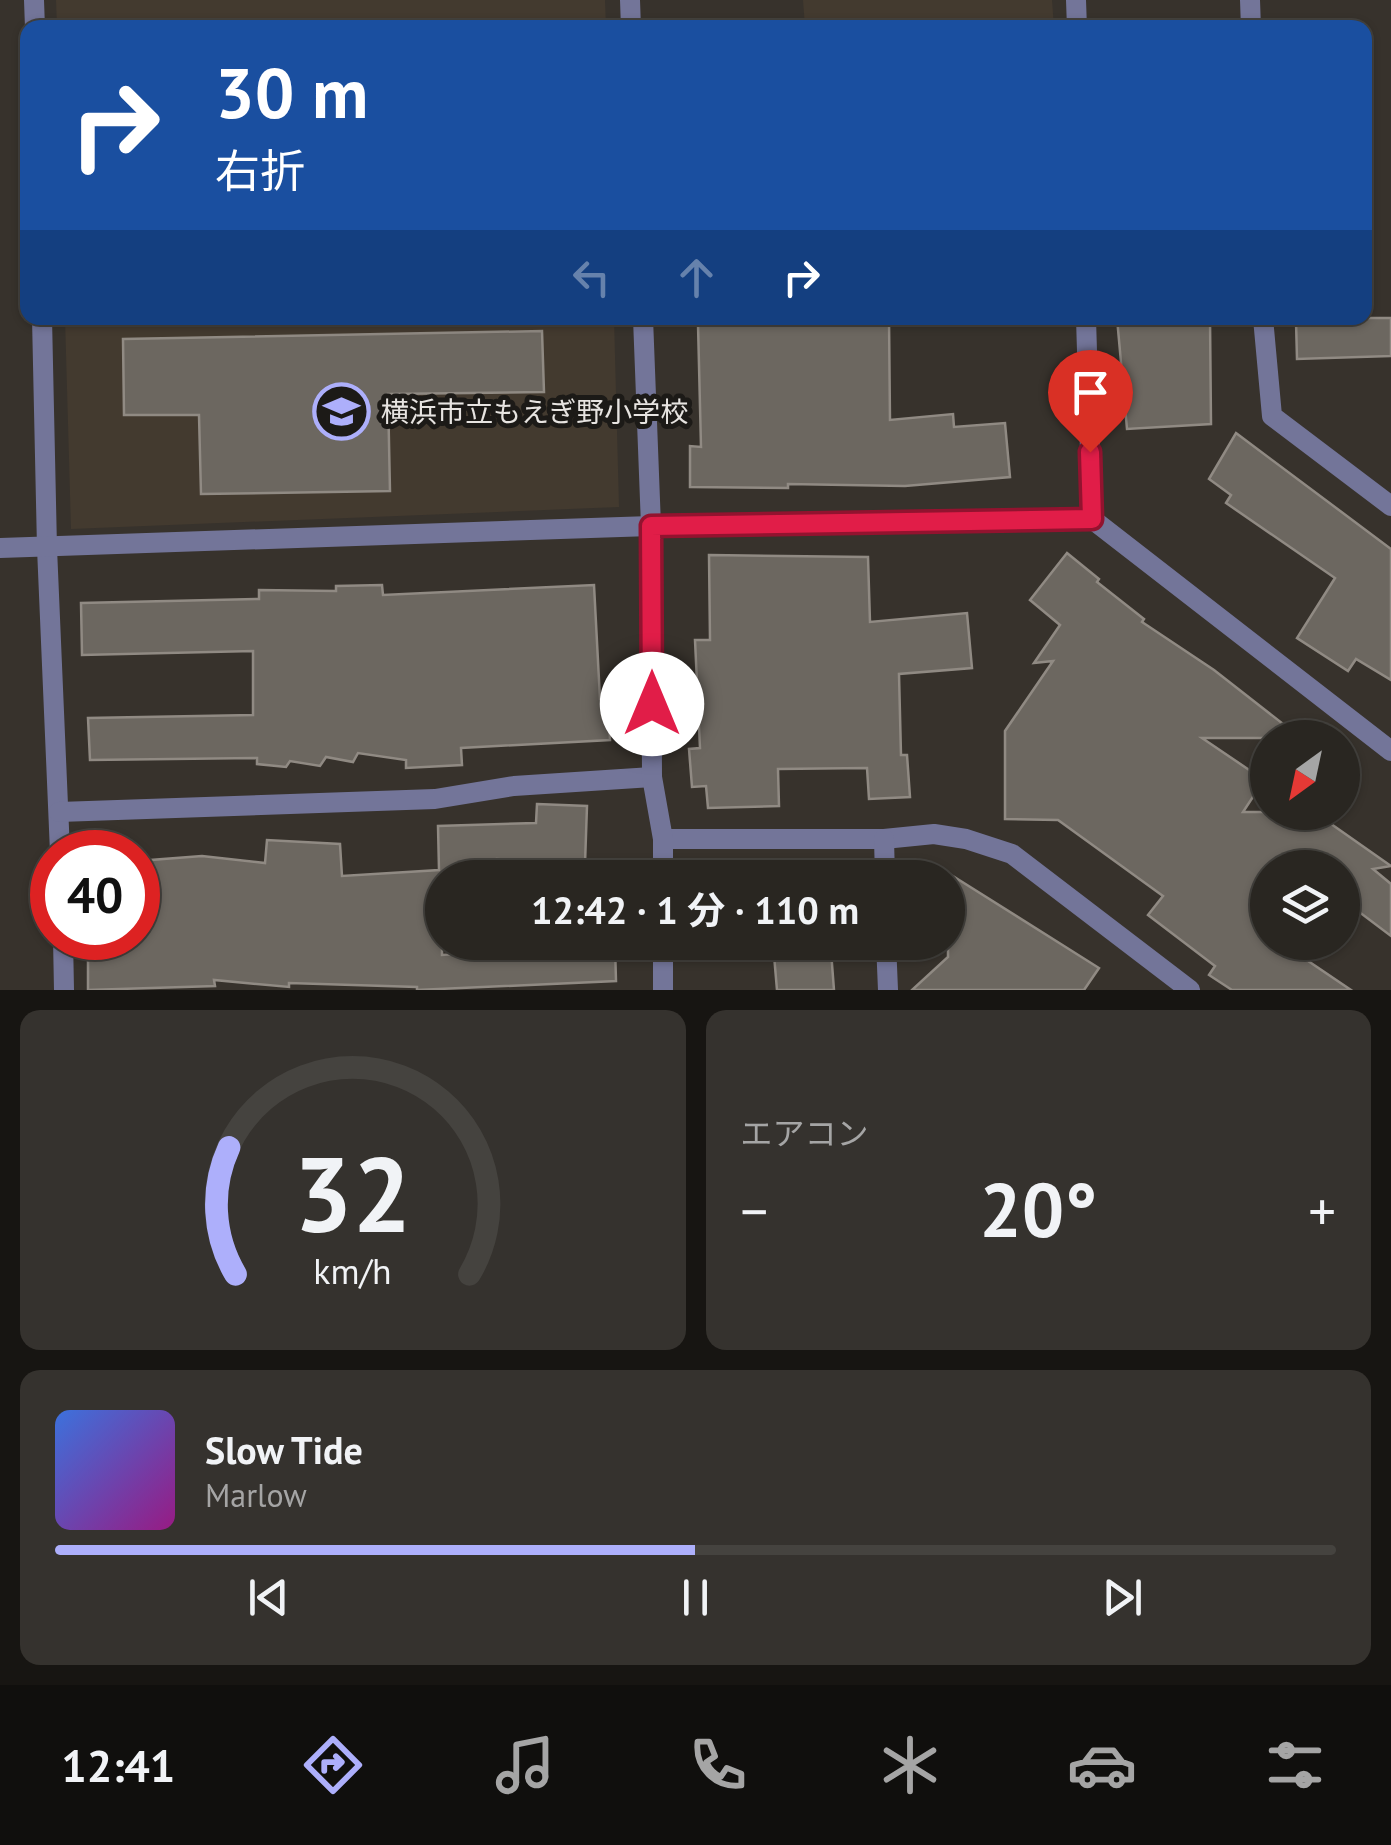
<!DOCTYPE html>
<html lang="ja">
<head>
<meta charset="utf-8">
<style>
  body { margin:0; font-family:"PT Sans","Noto Sans JP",sans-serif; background:#35322e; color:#f1f3f6; height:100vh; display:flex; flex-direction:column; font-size:38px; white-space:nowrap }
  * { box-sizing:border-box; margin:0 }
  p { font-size:32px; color:#a5a5a5 }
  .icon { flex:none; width:55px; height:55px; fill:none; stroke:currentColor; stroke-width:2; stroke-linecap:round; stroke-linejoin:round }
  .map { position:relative; height:990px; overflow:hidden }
  .panel { display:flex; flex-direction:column; gap:20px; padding:20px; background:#171512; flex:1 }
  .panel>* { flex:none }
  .banner { position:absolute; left:20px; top:20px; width:1352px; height:305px; border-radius:20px; box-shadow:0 2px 8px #0004,0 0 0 2px #45433f; background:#1a4fa0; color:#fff; overflow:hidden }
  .needle { width:65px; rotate:213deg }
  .controls { position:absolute; left:1250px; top:720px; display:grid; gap:20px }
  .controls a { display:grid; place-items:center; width:110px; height:110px; border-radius:50%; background:#292621; box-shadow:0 2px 8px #0004,0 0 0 2px #45433f; font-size:50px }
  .speed { position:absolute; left:30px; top:830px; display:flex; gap:20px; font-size:50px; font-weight:700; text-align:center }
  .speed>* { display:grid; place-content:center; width:130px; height:130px; border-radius:50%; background:#292621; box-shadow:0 2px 8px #0004,0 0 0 2px #45433f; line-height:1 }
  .speed .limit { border:15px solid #d22; background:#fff; color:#111 }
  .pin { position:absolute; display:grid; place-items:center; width:85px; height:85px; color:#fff; margin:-102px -42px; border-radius:50% 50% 50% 0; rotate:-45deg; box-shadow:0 0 10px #0007 }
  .pin .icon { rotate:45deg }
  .me { position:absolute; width:110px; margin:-55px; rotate:0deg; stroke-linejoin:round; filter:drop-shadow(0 0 8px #0008) }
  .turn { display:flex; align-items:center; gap:35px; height:210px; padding:0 30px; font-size:45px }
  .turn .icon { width:130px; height:130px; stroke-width:2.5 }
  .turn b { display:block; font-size:70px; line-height:85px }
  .lanes { display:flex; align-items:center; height:95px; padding:0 30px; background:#0003; justify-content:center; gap:50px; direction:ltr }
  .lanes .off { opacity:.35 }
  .big { font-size:75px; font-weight:700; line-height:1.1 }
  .panel .card { flex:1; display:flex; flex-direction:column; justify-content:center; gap:15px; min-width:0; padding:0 35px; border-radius:20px; background:#35322e }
  .panel .dial { align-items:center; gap:0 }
  .dial svg { height:260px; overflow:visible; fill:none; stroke:#45433f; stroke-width:7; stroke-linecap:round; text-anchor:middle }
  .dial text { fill:#f1f3f6; stroke:none }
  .song { display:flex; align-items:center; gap:30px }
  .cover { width:120px; height:120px; border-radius:15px; background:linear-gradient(135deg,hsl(220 70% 55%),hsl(310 70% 35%)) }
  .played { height:10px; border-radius:5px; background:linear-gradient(90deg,#adaffb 50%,#45433f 50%) }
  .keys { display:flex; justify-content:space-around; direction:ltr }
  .heat { display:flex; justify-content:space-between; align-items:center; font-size:55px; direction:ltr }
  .panel .tiles { flex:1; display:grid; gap:20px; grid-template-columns:1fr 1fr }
  .card:last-child { grid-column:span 2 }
  .trip { position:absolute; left:425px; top:860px; width:540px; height:100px; border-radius:50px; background:#292621; box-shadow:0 2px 8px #0004,0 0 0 2px #45433f; font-weight:700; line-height:100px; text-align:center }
  .menu { display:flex; height:160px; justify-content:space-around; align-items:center; background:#100f0d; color:#a5a5a5 }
  .menu .icon { width:70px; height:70px }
  .menu .active { color:#adaffb }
  .menu b { font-size:45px; color:#f1f3f6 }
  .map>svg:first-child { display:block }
</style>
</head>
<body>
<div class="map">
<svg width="1391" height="990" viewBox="0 0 1391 990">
  <rect width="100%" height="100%" fill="#37322c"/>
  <!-- built -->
  <g fill="#433a2f">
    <path d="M 56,0 L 605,0 L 606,27 L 57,27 Z"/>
    <path d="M 803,0 L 1052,0 L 1054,27 L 805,27 Z"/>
    <path d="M 65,318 L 614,318 L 619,507 L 71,529 Z"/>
  </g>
  <!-- building -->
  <g fill="#6c6760" stroke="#908a83" stroke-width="2.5">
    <path d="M 729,318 L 889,318 L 890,420 L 953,414 L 954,427 L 1005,423 L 1010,477 L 905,486 L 788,484 L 788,488 L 690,487 L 690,446 L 701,447 L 698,324 L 713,325 L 713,319 L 729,320 Z"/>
    <path d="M 1117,318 L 1210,318 L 1211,424 L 1127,429 Z"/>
    <path d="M 1304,318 L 1391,318 L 1391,356 L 1297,359 L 1296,321 L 1305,321 Z"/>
    <path d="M 542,331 L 544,392 L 388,394 L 390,491 L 201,494 L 199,415 L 124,415 L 123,339 Z"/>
    <path d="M 1236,433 L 1391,549 L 1391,680 L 1356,659 L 1348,671 L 1297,638 L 1335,578 L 1226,503 L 1231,495 L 1209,479 Z"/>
    <path d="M 1067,553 L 1099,579 L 1097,582 L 1144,619 L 1142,622 L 1214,670 L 1301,738 L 1202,738 L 1264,780 L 1243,812 L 1314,812 L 1391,866 L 1373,869 L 1391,884 L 1391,936 L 1350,905 L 1342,916 L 1342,868 L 1268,868 L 1268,942 L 1280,942 L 1351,990 L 1232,990 L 1209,975 L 1215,966 L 1148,915 L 1163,896 L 1058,820 L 1005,819 L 1005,731 L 1053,661 L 1034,663 L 1060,625 L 1030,600 Z"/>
    <path d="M 709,555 L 868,557 L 870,622 L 967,613 L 972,668 L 899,674 L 901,755 L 907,755 L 910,797 L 869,799 L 867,768 L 778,769 L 779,806 L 708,808 L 706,786 L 692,787 L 689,749 L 700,748 L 695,640 L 710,640 Z"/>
    <path d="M 382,585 L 383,595 L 594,585 L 600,699 L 608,699 L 610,740 L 461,748 L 462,765 L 406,768 L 406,760 L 358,753 L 353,762 L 326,757 L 320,766 L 290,761 L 286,767 L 257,764 L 257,758 L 90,760 L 88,718 L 253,715 L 253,651 L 82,655 L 81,603 L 259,599 L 259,590 L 336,591 L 336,586 Z"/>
    <path d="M 537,804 L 587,806 L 585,864 L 497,859 L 497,871 L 442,873 L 442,955 L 615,945 L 616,981 L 417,990 L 417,987 L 289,983 L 289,987 L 214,980 L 215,986 L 88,990 L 88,938 L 138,938 L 138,861 L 202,856 L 265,863 L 267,840 L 340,844 L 342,876 L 439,870 L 438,826 L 536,823 Z"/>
    <path d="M 948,873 L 1099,968 L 1084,990 L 912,990 L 948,957 Z"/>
    <path d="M 831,951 L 834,990 L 777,990 L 774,955 Z"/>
  </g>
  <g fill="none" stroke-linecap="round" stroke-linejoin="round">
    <!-- minor -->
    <g stroke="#737599" stroke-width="20">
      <path d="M 34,0 L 35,28"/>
      <path d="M 1076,0 L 1077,28"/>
      <path d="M 1250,0 L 1251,28"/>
      <path d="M 42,318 L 47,548 L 60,852"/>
      <path d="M 1086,318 L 1092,519"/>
      <path d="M 1263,318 L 1272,416 L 1391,506"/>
      <path d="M 0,548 L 651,526 L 1092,519 L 1391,751"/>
      <path d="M 59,812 L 435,799 L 514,786 L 652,777"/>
      <path d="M 663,839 L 884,839 L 934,834 L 966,839 L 1012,854 L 1190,990"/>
      <path d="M 884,839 L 885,878"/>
      <path d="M 63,938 L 64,990"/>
      <path d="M 886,942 L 888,990"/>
    </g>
    <!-- tertiary -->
    <g stroke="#737599" stroke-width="20">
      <path d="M 630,0 L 631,28"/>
      <path d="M 643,318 L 651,526 L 652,777 L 663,839 L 663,878"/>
      <path d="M 663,942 L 663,990"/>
    </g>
  </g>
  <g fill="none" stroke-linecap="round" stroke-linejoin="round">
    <defs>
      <path id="route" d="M 652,704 L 651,526 L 1092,519 L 1090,452"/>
    </defs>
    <!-- route casing -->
    <use href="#route" stroke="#92132f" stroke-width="25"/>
    <!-- route -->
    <use href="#route" stroke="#e11d48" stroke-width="18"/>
  </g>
  <!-- icons -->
  <defs>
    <symbol id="school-ring" viewBox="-11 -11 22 22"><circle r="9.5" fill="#1c1a17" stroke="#adaffb" stroke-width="1.5"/><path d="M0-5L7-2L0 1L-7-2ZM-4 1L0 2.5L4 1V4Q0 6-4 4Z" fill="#adaffb"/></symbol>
  </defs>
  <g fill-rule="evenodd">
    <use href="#school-ring" x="310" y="380" width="63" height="63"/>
  </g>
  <g text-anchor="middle" stroke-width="10" stroke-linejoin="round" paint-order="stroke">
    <!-- poi labels -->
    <g font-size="28" fill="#e7e4e1" stroke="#1c1a17" text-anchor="start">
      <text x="381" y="422">横浜市立もえぎ野小学校</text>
    </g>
  </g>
</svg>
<div class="controls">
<a><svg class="needle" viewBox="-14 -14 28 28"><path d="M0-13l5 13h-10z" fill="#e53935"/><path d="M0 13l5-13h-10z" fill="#a5a5a5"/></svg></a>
<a><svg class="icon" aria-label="layers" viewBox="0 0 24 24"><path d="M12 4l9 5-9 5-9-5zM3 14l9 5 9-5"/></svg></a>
</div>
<div class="speed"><div class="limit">40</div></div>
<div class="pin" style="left:1090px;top:452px;background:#d93025"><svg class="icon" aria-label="arrive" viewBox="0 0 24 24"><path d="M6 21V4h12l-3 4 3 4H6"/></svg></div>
<svg class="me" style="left:652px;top:704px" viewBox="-20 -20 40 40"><circle r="19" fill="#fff"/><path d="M0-13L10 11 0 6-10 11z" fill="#e11d48"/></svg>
<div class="trip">12:42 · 1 分 · 110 m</div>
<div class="banner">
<div class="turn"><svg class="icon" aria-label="right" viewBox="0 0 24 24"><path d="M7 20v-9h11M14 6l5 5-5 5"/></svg><div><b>30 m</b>右折</div></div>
<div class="lanes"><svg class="icon off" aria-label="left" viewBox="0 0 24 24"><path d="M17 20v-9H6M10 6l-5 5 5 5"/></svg><svg class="icon off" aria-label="ahead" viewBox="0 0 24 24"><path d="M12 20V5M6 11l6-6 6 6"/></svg><svg class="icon" aria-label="right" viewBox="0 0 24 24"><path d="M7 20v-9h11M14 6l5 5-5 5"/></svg></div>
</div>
</div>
<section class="panel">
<div class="tiles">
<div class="card dial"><svg viewBox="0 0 100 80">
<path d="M14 69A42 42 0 1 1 86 69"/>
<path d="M14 69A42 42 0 0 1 12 30" stroke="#adaffb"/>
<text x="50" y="56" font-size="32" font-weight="700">32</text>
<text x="50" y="72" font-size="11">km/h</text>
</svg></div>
<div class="card"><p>エアコン</p>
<div class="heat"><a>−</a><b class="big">20°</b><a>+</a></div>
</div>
<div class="card">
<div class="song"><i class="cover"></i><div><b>Slow Tide</b><p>Marlow</p></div></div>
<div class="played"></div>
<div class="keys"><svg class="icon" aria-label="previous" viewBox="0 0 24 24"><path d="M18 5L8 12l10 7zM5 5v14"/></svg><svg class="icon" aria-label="pause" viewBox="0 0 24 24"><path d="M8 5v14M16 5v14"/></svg><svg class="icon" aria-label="next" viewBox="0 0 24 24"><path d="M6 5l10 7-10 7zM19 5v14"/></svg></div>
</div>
</div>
</section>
<nav class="menu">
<b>12:41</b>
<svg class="icon active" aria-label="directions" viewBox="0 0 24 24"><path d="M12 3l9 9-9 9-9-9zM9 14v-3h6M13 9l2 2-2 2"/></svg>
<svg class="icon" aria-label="music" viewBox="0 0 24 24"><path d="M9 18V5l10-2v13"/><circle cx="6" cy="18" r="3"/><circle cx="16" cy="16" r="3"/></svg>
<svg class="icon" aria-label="phone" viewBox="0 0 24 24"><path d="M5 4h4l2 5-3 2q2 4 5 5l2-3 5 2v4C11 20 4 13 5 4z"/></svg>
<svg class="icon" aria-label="climate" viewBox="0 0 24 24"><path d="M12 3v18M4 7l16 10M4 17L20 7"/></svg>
<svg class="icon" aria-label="car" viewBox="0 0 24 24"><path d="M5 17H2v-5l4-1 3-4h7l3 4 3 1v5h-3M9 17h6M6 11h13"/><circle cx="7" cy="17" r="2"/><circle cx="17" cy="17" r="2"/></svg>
<svg class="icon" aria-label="filters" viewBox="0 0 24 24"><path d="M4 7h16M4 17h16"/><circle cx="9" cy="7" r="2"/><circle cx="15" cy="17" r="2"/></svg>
</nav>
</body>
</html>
